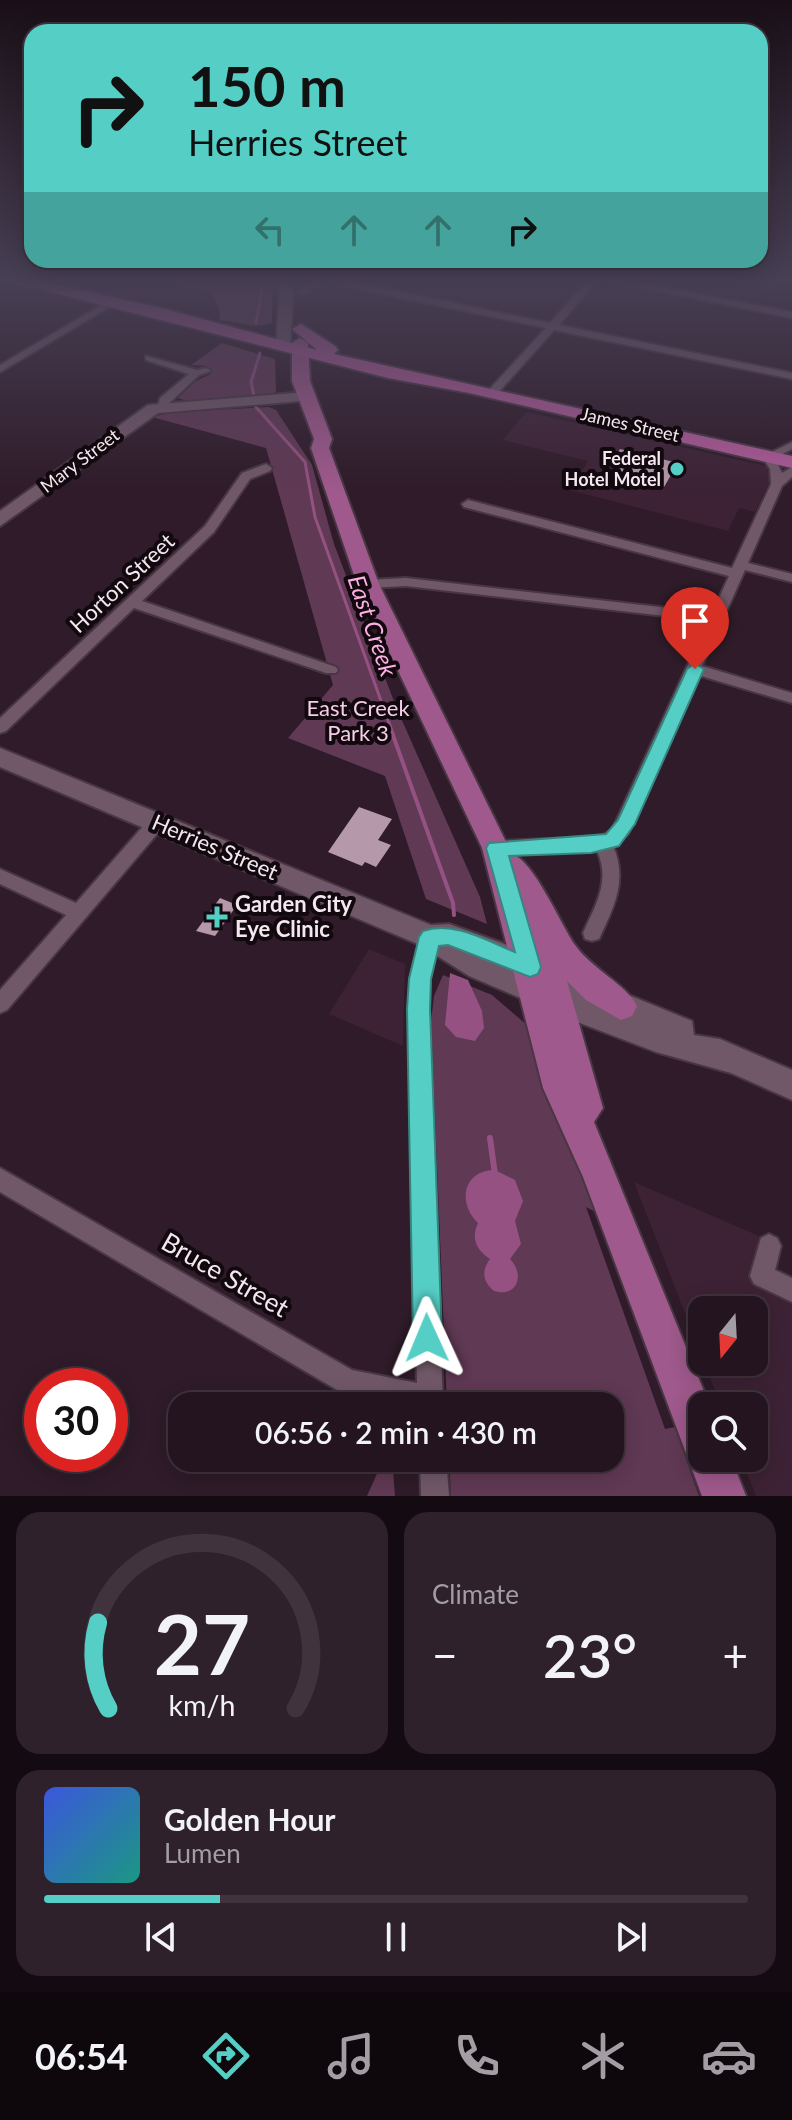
<!DOCTYPE html>
<html lang="en">
<head>
<meta charset="utf-8">
<style>
  body { margin:0; font-family:Lato,sans-serif; background:#2f212c; color:#f1f3f6; height:100vh; display:flex; flex-direction:column; font-size:30px; white-space:nowrap }
  * { box-sizing:border-box; margin:0 }
  p { font-size:26px; color:#a39ea4 }
  .icon { flex:none; width:44px; height:44px; fill:none; stroke:currentColor; stroke-width:2; stroke-linecap:round; stroke-linejoin:round }
  .map { position:relative; height:1496px; overflow:hidden }
  .drawer { display:flex; flex-direction:column; gap:16px; padding:16px; background:#130b11; flex:1 }
  .drawer>* { flex:none }
  .hud { position:absolute; left:24px; top:24px; width:744px; height:244px; border-radius:24px; box-shadow:0 4px 20px #0003,0 0 0 2px #40333d; background:#55cec5; color:#111; overflow:hidden }
  .needle { width:52px; rotate:198deg }
  .tools { position:absolute; left:688px; top:1296px; display:grid; gap:16px }
  .tools a { display:grid; place-items:center; width:80px; height:80px; border-radius:16px; background:#23141f; box-shadow:0 4px 20px #0003,0 0 0 2px #40333d; font-size:40px }
  .speed { position:absolute; left:24px; top:1368px; display:flex; gap:16px; font-size:40px; font-weight:700; text-align:center }
  .speed>* { display:grid; place-content:center; width:104px; height:104px; border-radius:50%; background:#23141f; box-shadow:0 4px 20px #0003,0 0 0 2px #40333d; line-height:1 }
  .speed .limit { border:12px solid #d22; background:#fff; color:#111 }
  .pin { position:absolute; display:grid; place-items:center; width:68px; height:68px; color:#fff; margin:-82px -34px; border-radius:50% 50% 50% 0; rotate:-45deg; box-shadow:0 0 8px #0007 }
  .pin .icon { rotate:45deg }
  .me { position:absolute; width:88px; margin:-44px; rotate:359deg; stroke-linejoin:round; filter:drop-shadow(0 0 6px #0008) }
  .turn { display:flex; align-items:center; gap:28px; height:168px; padding:0 32px; font-size:36px }
  .turn .icon { width:104px; height:104px; stroke-width:2.5 }
  .turn b { display:block; font-size:56px; line-height:68px }
  .lanes { display:flex; align-items:center; height:76px; padding:0 32px; background:#0003; justify-content:center; gap:40px; direction:ltr }
  .lanes .off { opacity:.35 }
  .big { font-size:60px; font-weight:600; line-height:1.1 }
  .drawer .widget { flex:1; display:flex; flex-direction:column; justify-content:center; gap:12px; min-width:0; padding:0 28px; border-radius:24px; background:#2f212c }
  .drawer .dial { align-items:center; gap:0 }
  .dial svg { height:208px; overflow:visible; fill:none; stroke:#40333d; stroke-width:7; stroke-linecap:round; text-anchor:middle }
  .dial text { fill:#f1f3f6; stroke:none }
  .song { display:flex; align-items:center; gap:24px }
  .cover { width:96px; height:96px; border-radius:12px; background:linear-gradient(135deg,hsl(230 70% 55%),hsl(170 70% 35%)) }
  .played { height:8px; border-radius:4px; background:linear-gradient(90deg,#55cec5 25%,#40333d 25%) }
  .keys { display:flex; justify-content:space-around; direction:ltr }
  .heat { display:flex; justify-content:space-between; align-items:center; font-size:44px; direction:ltr }
  .drawer .tiles { flex:1; display:grid; gap:16px; grid-template-columns:1fr 1fr }
  .widget:last-child { grid-column:span 2 }
  .trip { position:absolute; left:168px; top:1392px; width:456px; height:80px; border-radius:24px; background:#23141f; box-shadow:0 4px 20px #0003,0 0 0 2px #40333d; font-weight:600; line-height:80px; text-align:center }
  .tab-bar { display:flex; height:128px; justify-content:space-around; align-items:center; background:#0e080c; color:#a39ea4 }
  .tab-bar .icon { width:56px; height:56px }
  .tab-bar .active { color:#55cec5 }
  .tab-bar b { font-size:36px; color:#f1f3f6 }
  .map>svg:first-child { display:block }
</style>
</head>
<body>
<div class="map">
<svg width="792" height="1496" viewBox="0 0 792 1496">
  <rect width="100%" height="100%" fill="#2f1b29"/>
  <!-- built -->
  <g fill="#3d2235">
    <path d="M 526,412 L 771,467 L 774,472 L 755,512 L 739,508 L 728,531 L 570,490 L 588,461 L 503,440 Z"/>
    <path d="M 369,949 L 405,964 L 403,1046 L 329,1014 Z"/>
    <path d="M 634,1182 L 759,1236 L 750,1280 L 792,1301 L 792,1496 L 756,1496 L 741,1458 L 754,1458 L 754,1406 L 721,1406 L 704,1362 L 754,1362 L 754,1310 L 702,1310 L 702,1357 Z"/>
  </g>
  <!-- green -->
  <g fill="#603954">
    <path d="M 168,281 L 273,281 L 272,323 L 255,326 L 220,320 C 219,283 196,291 168,281 Z"/>
    <path d="M 222,343 L 275,359 L 276,392 L 263,398 L 188,401 L 178,398 L 196,381 L 211,374 L 208,366 L 191,365 Z"/>
    <path d="M 269,407 L 276,410 L 312,465 L 334,544 L 397,709 L 480,897 L 487,924 L 426,899 L 385,776 L 288,738 L 333,685 L 266,448 L 152,417 L 174,412 Z"/>
    <path d="M 443,975 L 492,995 L 534,1031 L 603,1216 L 586,1207 L 665,1429 L 675,1427 L 699,1496 L 451,1496 L 449,1458 L 610,1458 L 610,1406 L 447,1406 L 431,1021 L 434,996 Z"/>
    <path d="M 384,1458 L 392,1458 L 395,1496 L 367,1496 Z"/>
  </g>
  <!-- water -->
  <g fill="#955181">
    <path d="M 450,973 L 468,980 L 482,1011 L 484,1028 L 475,1041 L 456,1037 L 445,1025 Z"/>
    <path d="M 495,1170 L 515,1180 L 523,1201 L 515,1221 L 521,1244 L 510,1259 C 525,1274 518,1298 494,1291 C 483,1282 481,1271 490,1259 C 476,1250 471,1238 478,1223 C 457,1203 463,1170 495,1170 Z"/>
  </g>
  <g fill="none" stroke-linecap="round" stroke-linejoin="round">
    <!-- stream-far2 -->
    <g stroke="#955181" stroke-width="3">
      <path d="M 256,323 L 262,291 L 257,281"/>
      <path d="M 254,396 L 251,382 L 260,353"/>
      <path d="M 255,406 L 305,462 L 315,517 L 390,726"/>
    </g>
    <!-- stream-far1 -->
    <path stroke="#955181" stroke-width="4" d="M 389,724 L 453,903 L 454,915"/>
    <!-- stream -->
    <path stroke="#955181" stroke-width="6" d="M 490,1138 L 495,1175"/>
  </g>
  <!-- building -->
  <g fill="#b599ab">
    <path d="M 620,449 L 678,463 L 664,487 L 618,473 L 621,469 L 609,466 Z"/>
    <path d="M 359,807 L 392,819 L 378,840 L 391,845 L 376,867 L 365,862 L 362,866 L 328,852 Z"/>
    <path d="M 220,898 L 237,905 L 215,936 L 196,931 Z"/>
  </g>
  <g fill="none" stroke-linecap="round" stroke-linejoin="round">
    <defs>
      <g id="minor">
        <path d="M 348,281 L 550,323 L 588,281 L 597,281 L 559,325 L 792,373 L 792,379 L 554,330 L 496,395 L 492,396 L 487,393 L 488,391 L 546,328 L 334,284 L 318,286 L 303,294 L 298,291 L 315,281 Z"/>
        <path d="M 609,281 L 629,281 L 792,312 L 792,318 Z"/>
        <path d="M 110,300 L 113,301 L 113,305 L 0,372 L 0,365 Z"/>
        <path d="M 146,356 L 197,370 L 206,368 L 211,371 L 199,375 L 163,409 L 158,406 L 160,398 L 189,374 L 146,360 Z"/>
        <path d="M 792,442 L 792,449 L 775,458 L 782,473 L 792,467 L 792,477 L 782,486 L 748,563 L 792,574 L 792,582 L 745,570 L 702,666 L 792,693 L 792,703 L 698,675 L 628,834 L 613,846 C 628,880 614,907 599,939 L 592,941 L 585,939 L 583,933 C 595,906 611,881 597,851 L 496,855 L 490,853 L 487,848 L 490,843 L 496,841 L 600,837 L 612,830 L 708,621 L 406,586 L 368,588 L 361,584 L 368,580 L 406,578 L 712,613 L 729,576 L 464,507 L 462,504 L 468,500 L 732,568 L 771,484 L 770,469 L 762,457 Z"/>
        <path d="M 266,464 L 272,468 L 270,471 L 250,479 L 214,532 L 142,601 L 336,667 L 338,670 L 336,673 L 326,673 L 134,608 L 6,731 L 0,733 L 0,718 L 205,526 L 242,473 Z"/>
        <path d="M 157,815 L 163,817 L 166,822 L 163,827 L 7,1010 L 0,1013 L 0,990 L 66,915 L 0,884 L 0,869 L 76,903 L 151,817 Z"/>
        <path d="M 430,929 L 437,931 L 439,937 L 430,979 L 429,1009 L 443,1406 L 405,1406 L 339,1391 L 0,1192 L 0,1168 L 352,1370 L 417,1383 L 409,1009 L 410,979 L 421,937 L 423,931 Z"/>
        <path d="M 769,1234 L 777,1238 L 781,1246 L 775,1270 L 792,1278 L 792,1302 L 754,1284 L 750,1276 L 761,1238 Z"/>
        <path d="M 420,1458 L 446,1458 L 449,1496 L 421,1496 Z"/>
      </g>
      <g id="secondary">
        <path d="M 280,281 L 294,281 L 290,347 L 283,351 L 276,347 Z"/>
        <path d="M 307,392 L 313,394 L 313,400 L 158,413 L 0,526 L 0,511 L 148,405 Z"/>
        <path d="M 0,748 L 431,925 L 449,924 L 502,943 L 692,1021 L 694,1035 L 720,1039 L 792,1070 L 792,1100 L 731,1073 L 656,1052 L 572,1020 L 469,976 L 420,945 L 0,767 Z"/>
      </g>
      <path id="primary" d="M 300,338 L 308,343 L 310,381 L 332,439 L 329,448 L 379,584 L 512,854 C 534,861 561,925 575,945 C 591,968 628,986 637,1006 L 632,1016 L 621,1020 L 586,1000 L 567,981 L 603,1108 L 594,1122 L 710,1406 L 702,1406 L 702,1458 L 731,1458 L 746,1496 L 702,1496 L 583,1177 L 543,1088 L 482,848 L 357,584 L 311,448 L 314,439 L 292,381 L 292,343 Z"/>
      <path id="trunk" d="M 8,281 L 39,281 L 161,308 L 317,350 L 292,329 L 301,324 L 335,346 L 338,350 L 334,354 L 792,456 L 792,468 L 469,393 L 388,378 Z"/>
    </defs>
    <!-- minor casing -->
    <use href="#minor" stroke="#483743" stroke-width="4"/>
    <!-- secondary casing -->
    <use href="#secondary" stroke="#483743" stroke-width="4"/>
    <!-- primary casing -->
    <use href="#primary" stroke="#483743" stroke-width="4"/>
    <!-- trunk casing -->
    <use href="#trunk" stroke="#483743" stroke-width="4"/>
    <!-- minor -->
    <use href="#minor" fill="#715869" fill-rule="evenodd"/>
    <!-- secondary -->
    <use href="#secondary" fill="#715869" fill-rule="evenodd"/>
    <!-- primary -->
    <use href="#primary" fill="#9f598c" fill-rule="evenodd"/>
    <!-- trunk -->
    <use href="#trunk" fill="#ae5a98" fill-rule="evenodd"/>
  </g>
  <!-- sky -->
  <linearGradient id="sky" x2="0" y2="1"><stop stop-color="#1a0f17"/><stop offset="0.57" stop-color="#473f54"/><stop offset="1" stop-color="#473f54" stop-opacity="0"/></linearGradient>
  <rect width="792" height="491" fill="url(#sky)"/>
  <!-- route -->
  <path fill="#55cec5" stroke="#378680" stroke-width="2" d="M 695,663 L 704,669 L 635,824 L 619,846 L 591,853 L 509,856 L 541,967 L 538,974 L 530,977 L 448,945 L 439,946 L 431,979 L 430,1009 L 442,1338 L 437,1348 L 427,1352 L 417,1348 L 413,1338 L 407,1009 L 409,979 L 419,937 L 423,931 C 453,920 487,941 515,952 L 486,848 L 489,843 L 606,834 L 618,820 L 687,669 Z"/>
  <!-- markers -->
  <g fill="#55cec5" stroke="#12090f" stroke-width="3">
    <circle cx="677" cy="469" r="8"/>
    <path d="M213 905h8v8h8v8h-8v8h-8v-8h-8v-8h8z"/>
  </g>
  <g text-anchor="middle" stroke-width="8" stroke-linejoin="round" paint-order="stroke">
    <!-- far-street labels -->
    <g font-size="18" fill="#f5e7f0" stroke="#12090f">
      <text transform="translate(630 425) rotate(13)" y="6">James Street</text>
      <text transform="translate(80 461) rotate(-37)" y="6">Mary Street</text>
    </g>
    <!-- far-poi labels -->
    <g font-size="18" font-weight="bold" fill="#f5e7f0" stroke="#12090f" text-anchor="end">
      <text x="661" y="465">Federal<tspan x="661" dy="21">Hotel Motel</tspan></text>
    </g>
    <!-- street labels -->
    <g font-size="22" fill="#f5e7f0" stroke="#12090f">
      <text transform="translate(122 583) rotate(-43)" y="8">Horton Street</text>
      <text transform="translate(215 847) rotate(23)" y="8">Herries Street</text>
    </g>
    <!-- park labels -->
    <g font-size="22" fill="#f5cde7" stroke="#12090f">
      <text x="358" y="716">East Creek<tspan x="358" dy="25">Park 3</tspan></text>
    </g>
    <!-- poi labels -->
    <g font-size="22" font-weight="bold" fill="#f5e7f0" stroke="#12090f" text-anchor="start">
      <text x="235" y="912">Garden City<tspan x="235" dy="25">Eye Clinic</tspan></text>
    </g>
    <!-- water labels -->
    <g font-size="24" font-style="italic" fill="#fdafe4" stroke="#12090f">
      <text transform="translate(372 626) rotate(71)" y="8">East Creek</text>
    </g>
    <!-- near-street labels -->
    <g font-size="26" fill="#f5e7f0" stroke="#12090f">
      <text transform="translate(225 1275) rotate(30)" y="9">Bruce Street</text>
    </g>
  </g>
</svg>
<div class="tools">
<a><svg class="needle" viewBox="-14 -14 28 28"><path d="M0-13l5 13h-10z" fill="#e53935"/><path d="M0 13l5-13h-10z" fill="#a39ea4"/></svg></a>
<a><svg class="icon" aria-label="search" viewBox="0 0 24 24"><circle cx="10" cy="10" r="6"/><path d="M15 15l6 6"/></svg></a>
</div>
<div class="speed"><div class="limit">30</div></div>
<div class="pin" style="left:695px;top:669px;background:#d93025"><svg class="icon" aria-label="arrive" viewBox="0 0 24 24"><path d="M6 21V4h12l-3 4 3 4H6"/></svg></div>
<svg class="me" style="left:427px;top:1338px" viewBox="-20 -20 40 40"><path d="M0-17L14 15 0 8-14 15z" fill="#55cec5" stroke="#fff" stroke-width="4"/></svg>
<div class="trip">06:56 · 2 min · 430 m</div>
<div class="hud">
<div class="turn"><svg class="icon" aria-label="right" viewBox="0 0 24 24"><path d="M7 20v-9h11M14 6l5 5-5 5"/></svg><div><b>150 m</b>Herries Street</div></div>
<div class="lanes"><svg class="icon off" aria-label="left" viewBox="0 0 24 24"><path d="M17 20v-9H6M10 6l-5 5 5 5"/></svg><svg class="icon off" aria-label="ahead" viewBox="0 0 24 24"><path d="M12 20V5M6 11l6-6 6 6"/></svg><svg class="icon off" aria-label="ahead" viewBox="0 0 24 24"><path d="M12 20V5M6 11l6-6 6 6"/></svg><svg class="icon" aria-label="right" viewBox="0 0 24 24"><path d="M7 20v-9h11M14 6l5 5-5 5"/></svg></div>
</div>
</div>
<section class="drawer">
<div class="tiles">
<div class="widget dial"><svg viewBox="0 0 100 80">
<path d="M14 69A42 42 0 1 1 86 69"/>
<path d="M14 69A42 42 0 0 1 10 36" stroke="#55cec5"/>
<text x="50" y="56" font-size="32" font-weight="700">27</text>
<text x="50" y="72" font-size="11">km/h</text>
</svg></div>
<div class="widget"><p>Climate</p>
<div class="heat"><a>−</a><b class="big">23°</b><a>+</a></div>
</div>
<div class="widget">
<div class="song"><i class="cover"></i><div><b>Golden Hour</b><p>Lumen</p></div></div>
<div class="played"></div>
<div class="keys"><svg class="icon" aria-label="previous" viewBox="0 0 24 24"><path d="M18 5L8 12l10 7zM5 5v14"/></svg><svg class="icon" aria-label="pause" viewBox="0 0 24 24"><path d="M8 5v14M16 5v14"/></svg><svg class="icon" aria-label="next" viewBox="0 0 24 24"><path d="M6 5l10 7-10 7zM19 5v14"/></svg></div>
</div>
</div>
</section>
<nav class="tab-bar">
<b>06:54</b>
<svg class="icon active" aria-label="directions" viewBox="0 0 24 24"><path d="M12 3l9 9-9 9-9-9zM9 14v-3h6M13 9l2 2-2 2"/></svg>
<svg class="icon" aria-label="music" viewBox="0 0 24 24"><path d="M9 18V5l10-2v13"/><circle cx="6" cy="18" r="3"/><circle cx="16" cy="16" r="3"/></svg>
<svg class="icon" aria-label="phone" viewBox="0 0 24 24"><path d="M5 4h4l2 5-3 2q2 4 5 5l2-3 5 2v4C11 20 4 13 5 4z"/></svg>
<svg class="icon" aria-label="climate" viewBox="0 0 24 24"><path d="M12 3v18M4 7l16 10M4 17L20 7"/></svg>
<svg class="icon" aria-label="car" viewBox="0 0 24 24"><path d="M5 17H2v-5l4-1 3-4h7l3 4 3 1v5h-3M9 17h6M6 11h13"/><circle cx="7" cy="17" r="2"/><circle cx="17" cy="17" r="2"/></svg>
</nav>
</body>
</html>
